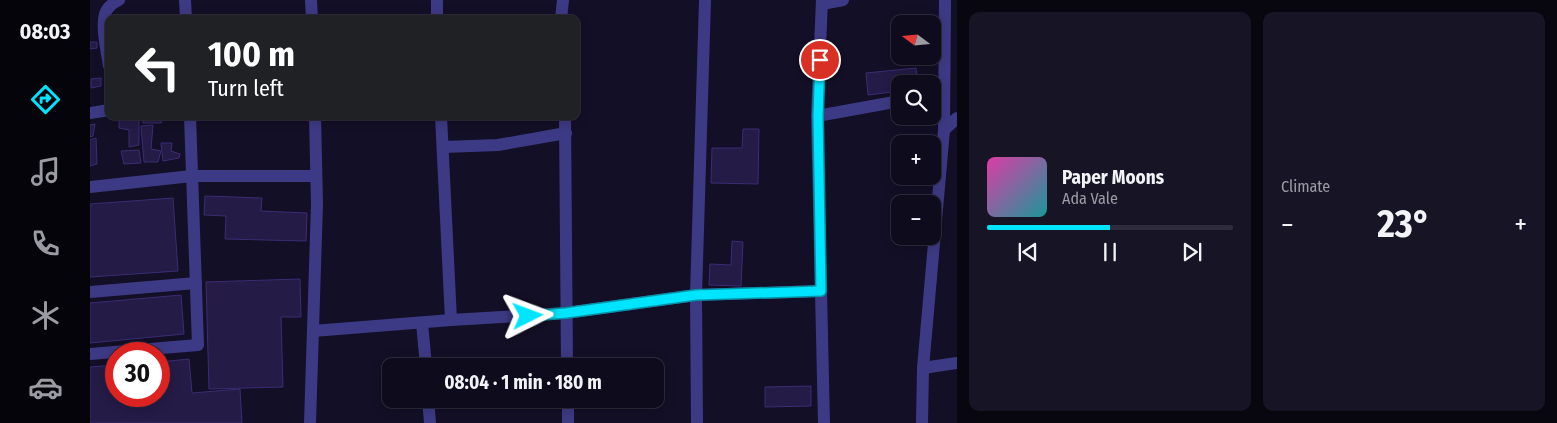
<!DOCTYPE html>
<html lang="en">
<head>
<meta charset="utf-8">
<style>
  body { margin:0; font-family:"Fira Sans Condensed",sans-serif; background:#171425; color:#f1f3f6; height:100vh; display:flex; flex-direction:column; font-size:19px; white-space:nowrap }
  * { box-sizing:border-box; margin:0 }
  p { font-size:16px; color:#9b9ba3 }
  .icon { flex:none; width:28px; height:28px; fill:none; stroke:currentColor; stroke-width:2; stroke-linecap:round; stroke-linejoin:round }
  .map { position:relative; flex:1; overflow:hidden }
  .sheet { display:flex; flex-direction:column; gap:12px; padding:12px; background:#08060f; width:600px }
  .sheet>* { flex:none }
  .hud { position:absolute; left:15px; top:15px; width:475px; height:105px; border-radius:10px; box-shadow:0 2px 12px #0003,0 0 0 1px #2e2b3b; background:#202124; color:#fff; overflow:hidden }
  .needle { width:32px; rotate:286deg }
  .fabs { position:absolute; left:801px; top:15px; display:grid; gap:10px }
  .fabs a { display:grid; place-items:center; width:50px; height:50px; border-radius:10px; background:#0e0b1c; box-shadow:0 2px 12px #0003,0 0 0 1px #2e2b3b; font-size:25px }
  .speed { position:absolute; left:15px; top:342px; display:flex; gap:10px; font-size:25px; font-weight:700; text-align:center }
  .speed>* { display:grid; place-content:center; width:65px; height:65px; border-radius:50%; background:#0e0b1c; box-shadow:0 2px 12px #0003,0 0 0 1px #2e2b3b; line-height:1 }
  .speed .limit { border:8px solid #d22; background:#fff; color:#111 }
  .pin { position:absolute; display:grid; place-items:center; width:42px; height:42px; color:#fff; margin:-21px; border:2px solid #fff; border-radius:50%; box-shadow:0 1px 5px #0007 }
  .me { position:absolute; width:55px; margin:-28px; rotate:87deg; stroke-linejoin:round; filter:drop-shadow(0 0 4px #0008) }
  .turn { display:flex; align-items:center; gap:18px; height:105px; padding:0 20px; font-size:22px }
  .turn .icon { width:65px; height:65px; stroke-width:2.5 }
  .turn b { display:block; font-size:35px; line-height:42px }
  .big { font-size:38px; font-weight:700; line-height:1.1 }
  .sheet .widget { flex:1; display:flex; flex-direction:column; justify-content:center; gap:8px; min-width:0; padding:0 18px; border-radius:10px; background:#171425 }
  .song { display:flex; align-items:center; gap:15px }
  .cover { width:60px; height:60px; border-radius:8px; background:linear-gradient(135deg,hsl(320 70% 55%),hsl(180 70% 35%)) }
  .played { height:5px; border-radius:2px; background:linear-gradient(90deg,#00e5ff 50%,#2e2b3b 50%) }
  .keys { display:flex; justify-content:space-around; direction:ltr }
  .heat { display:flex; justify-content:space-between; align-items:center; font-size:28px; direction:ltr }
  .sheet .tiles { flex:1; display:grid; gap:12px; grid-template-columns:repeat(2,1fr) }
  .trip { position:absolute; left:292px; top:358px; width:282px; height:50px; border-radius:10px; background:#0e0b1c; box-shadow:0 2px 12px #0003,0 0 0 1px #2e2b3b; font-weight:700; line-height:50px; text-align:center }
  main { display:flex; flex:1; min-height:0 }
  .menu { display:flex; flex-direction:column; width:90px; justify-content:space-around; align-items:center; background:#06040b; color:#9b9ba3 }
  .menu .icon { width:35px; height:35px }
  .menu .selected { color:#00e5ff }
  .menu b { font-size:22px; color:#f1f3f6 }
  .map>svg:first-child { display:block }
</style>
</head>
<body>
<main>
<nav class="menu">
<b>08:03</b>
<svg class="icon selected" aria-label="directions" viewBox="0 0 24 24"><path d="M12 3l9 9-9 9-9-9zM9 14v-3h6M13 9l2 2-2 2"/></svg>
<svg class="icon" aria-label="music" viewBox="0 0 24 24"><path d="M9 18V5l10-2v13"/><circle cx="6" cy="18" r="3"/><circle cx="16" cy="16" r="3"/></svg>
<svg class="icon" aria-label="phone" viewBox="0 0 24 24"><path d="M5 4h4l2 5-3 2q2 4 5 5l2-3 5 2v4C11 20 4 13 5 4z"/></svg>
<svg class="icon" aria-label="climate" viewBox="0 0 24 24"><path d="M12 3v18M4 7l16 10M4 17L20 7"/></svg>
<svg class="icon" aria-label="car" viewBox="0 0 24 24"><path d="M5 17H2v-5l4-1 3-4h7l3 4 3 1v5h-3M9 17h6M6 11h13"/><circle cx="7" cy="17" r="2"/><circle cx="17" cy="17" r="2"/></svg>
</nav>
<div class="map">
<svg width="867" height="423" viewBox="0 0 867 423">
  <rect width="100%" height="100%" fill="#130f26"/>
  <!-- building -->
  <g fill="#241b47" stroke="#3b2d73">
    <path d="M 0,42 L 7,42 L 7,48 L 0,49 Z"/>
    <path d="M 826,68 L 828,84 L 810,84 L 810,91 L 778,95 L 776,73 Z"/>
    <path d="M 11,78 L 11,86 L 1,88 L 1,79 Z"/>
    <path d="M 43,116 L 49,116 L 49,145 L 39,147 L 39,130 L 29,128 L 29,119 Z"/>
    <path d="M 53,116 L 72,116 L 71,123 L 53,123 Z"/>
    <path d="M 5,124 L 3,136 L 0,137 L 0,125 Z"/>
    <path d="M 63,125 L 61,149 L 71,151 L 68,162 L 54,162 L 51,126 Z"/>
    <path d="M 653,129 L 669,129 L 668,184 L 621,183 L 622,148 L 652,148 Z"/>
    <path d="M 6,138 L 7,164 L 0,166 L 0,140 Z"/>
    <path d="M 71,143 L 82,143 L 81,151 L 90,154 L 89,158 L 73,161 Z"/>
    <path d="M 49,150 L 51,163 L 34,164 L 31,151 Z"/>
    <path d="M 115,196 L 172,198 L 171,211 L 217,213 L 216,241 L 135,239 L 136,216 L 114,215 Z"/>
    <path d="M 83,198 L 88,271 L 0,277 L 0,204 Z"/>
    <path d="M 642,241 L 653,242 L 651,286 L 619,285 L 620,264 L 641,265 Z"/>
    <path d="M 210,279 L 211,317 L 191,317 L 193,387 L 119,389 L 116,282 Z"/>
    <path d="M 91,295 L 94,334 L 0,343 L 0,303 Z"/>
    <path d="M 99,359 L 102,393 L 150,389 L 152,423 L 0,423 L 0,367 L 26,365 L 26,396 L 69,396 L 69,362 Z"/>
    <path d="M 721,386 L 721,406 L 675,407 L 675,387 Z"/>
  </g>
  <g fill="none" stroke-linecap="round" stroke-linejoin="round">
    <!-- minor -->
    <g stroke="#3d3a85" stroke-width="12">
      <path d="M 95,0 L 96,19"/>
      <path d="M 221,0 L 222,19"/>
      <path d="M 347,0 L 347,19"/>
      <path d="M 732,0 L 727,116 L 734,423"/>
      <path d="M 732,4 L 753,0"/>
      <path d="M 471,19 L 473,0"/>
      <path d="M 19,66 C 17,52 11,27 15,14 C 17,8 23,3 29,0"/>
      <path d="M 0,113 L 19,110"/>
      <path d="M 351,116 L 361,320"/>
      <path d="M 475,116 L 477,366"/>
      <path d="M 727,116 L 810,101"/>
      <path d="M 854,130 L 867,118"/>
      <path d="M 353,147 L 408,145 L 476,133"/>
      <path d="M 0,187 L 102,176 L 226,176"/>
      <path d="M 0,292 L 106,283"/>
      <path d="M 332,323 L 336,366"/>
      <path d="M 223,331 L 361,320 L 476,313 L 606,295 L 731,291"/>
      <path d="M 0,354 L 108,345 L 100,116"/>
      <path d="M 833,368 L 867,363"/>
      <path d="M 338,399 L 340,423"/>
      <path d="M 478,399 L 478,423"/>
      <path d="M 220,423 L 227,204 L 225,116"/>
      <path d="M 607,423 L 606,295 L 615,0"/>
      <path d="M 832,423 L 833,368 L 854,130 L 855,0"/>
    </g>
  </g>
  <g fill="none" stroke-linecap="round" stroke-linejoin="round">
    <defs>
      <path id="route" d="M 438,316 L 476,313 L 606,295 L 731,291 L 728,116 L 730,60"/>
    </defs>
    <!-- route casing -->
    <use href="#route" stroke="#0095a6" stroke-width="12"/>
    <!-- route -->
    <use href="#route" stroke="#00e5ff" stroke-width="9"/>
  </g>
</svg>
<div class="fabs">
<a><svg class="needle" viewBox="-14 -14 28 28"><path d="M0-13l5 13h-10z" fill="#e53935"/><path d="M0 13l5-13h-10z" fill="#9b9ba3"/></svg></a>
<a><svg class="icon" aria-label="search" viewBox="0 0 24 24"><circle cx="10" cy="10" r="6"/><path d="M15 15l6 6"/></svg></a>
<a>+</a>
<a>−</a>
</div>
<div class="speed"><div class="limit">30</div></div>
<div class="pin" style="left:730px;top:60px;background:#d93025"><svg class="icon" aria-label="arrive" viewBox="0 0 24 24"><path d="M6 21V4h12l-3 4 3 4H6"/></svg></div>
<svg class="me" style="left:438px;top:316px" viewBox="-20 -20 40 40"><path d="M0-17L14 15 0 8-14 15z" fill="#00e5ff" stroke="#fff" stroke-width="4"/></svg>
<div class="trip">08:04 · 1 min · 180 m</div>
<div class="hud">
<div class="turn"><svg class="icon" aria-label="left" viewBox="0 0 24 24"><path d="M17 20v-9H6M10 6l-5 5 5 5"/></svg><div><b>100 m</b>Turn left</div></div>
</div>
</div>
<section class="sheet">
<div class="tiles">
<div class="widget">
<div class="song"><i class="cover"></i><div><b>Paper Moons</b><p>Ada Vale</p></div></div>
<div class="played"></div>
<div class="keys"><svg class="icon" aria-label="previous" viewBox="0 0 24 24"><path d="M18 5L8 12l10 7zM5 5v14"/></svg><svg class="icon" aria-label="pause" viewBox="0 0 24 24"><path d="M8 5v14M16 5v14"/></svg><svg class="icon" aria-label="next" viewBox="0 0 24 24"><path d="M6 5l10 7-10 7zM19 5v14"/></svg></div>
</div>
<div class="widget"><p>Climate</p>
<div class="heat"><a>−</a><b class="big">23°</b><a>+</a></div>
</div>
</div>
</section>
</main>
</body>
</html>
